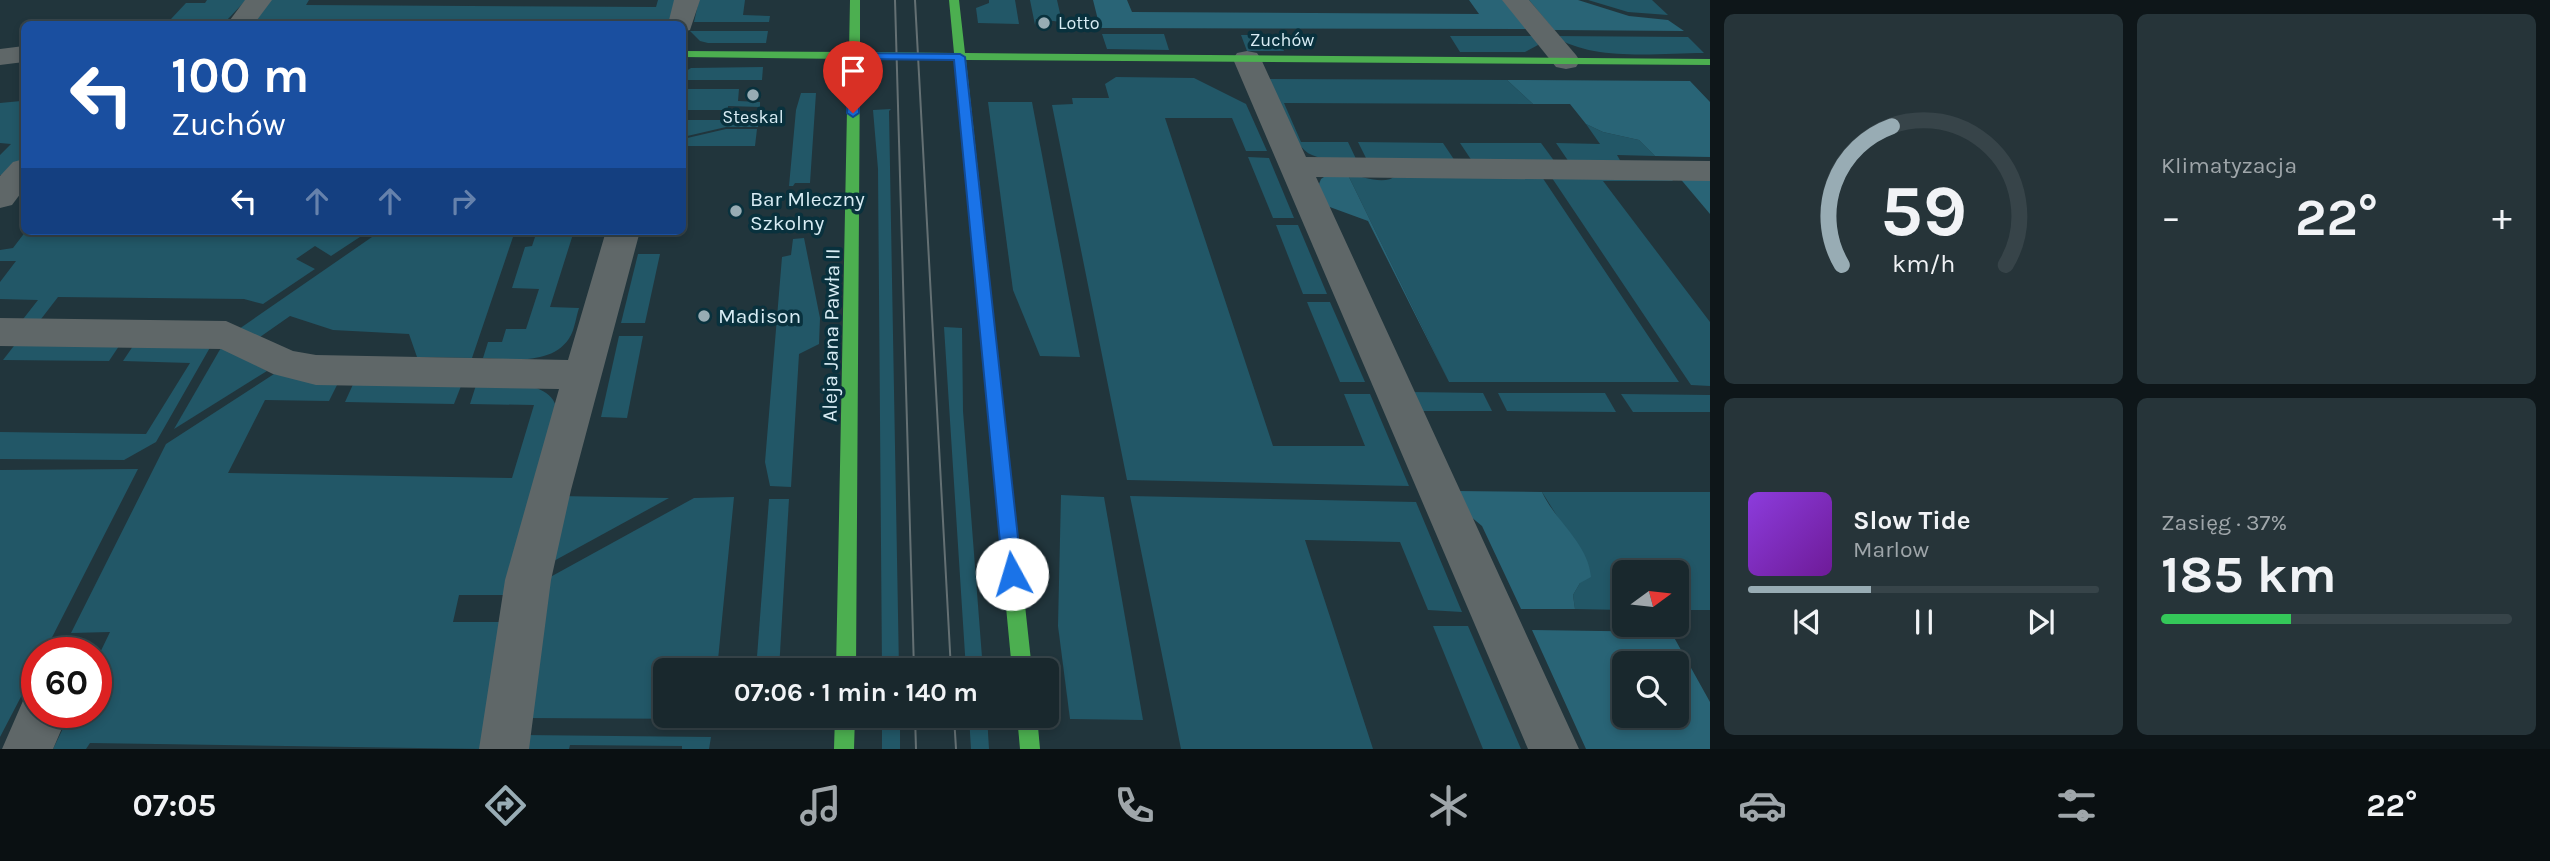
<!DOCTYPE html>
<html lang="pl">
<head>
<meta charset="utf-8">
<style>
  body { margin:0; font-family:Karla,sans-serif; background:#263439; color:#f1f3f6; height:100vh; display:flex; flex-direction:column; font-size:26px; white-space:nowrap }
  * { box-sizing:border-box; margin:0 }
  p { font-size:23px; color:#9fa6aa }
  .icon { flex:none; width:38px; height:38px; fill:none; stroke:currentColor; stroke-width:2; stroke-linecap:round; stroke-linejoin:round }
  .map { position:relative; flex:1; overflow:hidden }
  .drawer { display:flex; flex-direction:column; gap:14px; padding:14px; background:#0e1619; width:840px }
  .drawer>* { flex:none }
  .banner { position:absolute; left:21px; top:21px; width:665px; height:214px; border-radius:10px; box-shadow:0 4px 10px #0003,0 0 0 2px #374449; background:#1a4fa0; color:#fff; overflow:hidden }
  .needle { width:46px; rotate:75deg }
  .buttons { position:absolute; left:1612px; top:560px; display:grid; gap:14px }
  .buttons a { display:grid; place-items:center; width:77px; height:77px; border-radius:10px; background:#19282d; box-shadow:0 4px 10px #0003,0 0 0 2px #374449; font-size:35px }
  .speed { position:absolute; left:21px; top:637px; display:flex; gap:14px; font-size:35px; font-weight:700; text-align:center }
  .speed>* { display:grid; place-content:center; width:91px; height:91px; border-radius:50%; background:#19282d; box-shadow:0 4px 10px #0003,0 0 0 2px #374449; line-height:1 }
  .speed .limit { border:10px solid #d22; background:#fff; color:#111 }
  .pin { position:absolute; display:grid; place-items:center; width:60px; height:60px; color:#fff; margin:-72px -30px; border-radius:50% 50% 50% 0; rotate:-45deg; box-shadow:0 0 7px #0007 }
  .pin .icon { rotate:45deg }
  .me { position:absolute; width:77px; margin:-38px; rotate:354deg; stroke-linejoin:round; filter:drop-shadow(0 0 5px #0008) }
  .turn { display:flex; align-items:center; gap:24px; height:147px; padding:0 35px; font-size:32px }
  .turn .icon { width:91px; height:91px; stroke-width:2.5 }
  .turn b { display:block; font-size:49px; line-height:60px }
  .lanes { display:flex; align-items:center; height:66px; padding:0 35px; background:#0003; justify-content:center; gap:35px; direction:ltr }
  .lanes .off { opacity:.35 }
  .big { font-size:52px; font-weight:700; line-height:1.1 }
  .drawer .card { flex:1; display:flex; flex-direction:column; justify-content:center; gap:10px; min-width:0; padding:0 24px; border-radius:10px; background:#263439 }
  .drawer .dial { align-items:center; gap:0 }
  .dial svg { height:182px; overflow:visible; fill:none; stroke:#374449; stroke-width:7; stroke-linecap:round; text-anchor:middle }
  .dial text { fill:#f1f3f6; stroke:none }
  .song { display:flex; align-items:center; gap:21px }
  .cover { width:84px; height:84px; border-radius:10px; background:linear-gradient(135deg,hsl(270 70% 55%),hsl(280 70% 35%)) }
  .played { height:7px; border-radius:4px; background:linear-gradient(90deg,#98acb4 35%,#374449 35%) }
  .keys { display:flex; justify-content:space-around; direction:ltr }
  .heat { display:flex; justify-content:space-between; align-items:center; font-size:38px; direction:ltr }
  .charge { height:10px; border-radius:5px; background:linear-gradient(90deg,#34c759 37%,#374449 0) }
  .drawer .tiles { flex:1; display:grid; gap:14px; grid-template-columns:repeat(2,1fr) }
  .trip { position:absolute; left:653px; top:658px; width:406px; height:70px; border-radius:10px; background:#19282d; box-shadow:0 4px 10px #0003,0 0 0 2px #374449; font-weight:700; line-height:70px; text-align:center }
  .dock { display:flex; height:112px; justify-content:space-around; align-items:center; background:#0a1012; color:#9fa6aa }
  .dock .icon { width:49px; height:49px }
  .dock .selected { color:#98acb4 }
  .dock b { font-size:32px; color:#f1f3f6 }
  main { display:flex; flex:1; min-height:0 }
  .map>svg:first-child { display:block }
</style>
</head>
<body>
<main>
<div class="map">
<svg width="1710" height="749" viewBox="0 0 1710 749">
  <rect width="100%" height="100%" fill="#21353c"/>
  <!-- green -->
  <g fill="#225767">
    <path d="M 207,0 L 246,0 L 227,20 L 171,19 L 186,3 L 205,3 Z"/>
    <path d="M 270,0 L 309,0 L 306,5 L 656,7 L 658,0 L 677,0 L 672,23 L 255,20 Z"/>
    <path d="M 699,0 L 745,0 L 743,15 L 770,16 L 769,22 L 694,22 Z"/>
    <path d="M 989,0 L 1015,0 L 1019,24 L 978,23 L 976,8 L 989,3 Z"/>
    <path d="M 1030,0 L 1057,0 L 1062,22 L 1036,19 L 1035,25 Z"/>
    <path d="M 1588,0 L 1652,0 L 1668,15 L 1628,12 Z"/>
    <path d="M 690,31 L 768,31 L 766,43 L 708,43 L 700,41 Z"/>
    <path d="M 1102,34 L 1164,34 L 1169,50 L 1107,49 Z"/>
    <path d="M 1241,35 L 1276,35 L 1284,51 L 1247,51 Z"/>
    <path d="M 1450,36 L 1536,36 L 1538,45 L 1525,52 L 1460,52 Z"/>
    <path d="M 1554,36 L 1688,37 L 1704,53 C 1658,53 1593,62 1554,36 Z"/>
    <path d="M 763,67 L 762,80 L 683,80 L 683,73 L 691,68 Z"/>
    <path d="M 1116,77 L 1194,78 L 1246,104 L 1267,151 L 1246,151 L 1232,118 L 1165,118 L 1273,446 L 1365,446 L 1344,394 L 1370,394 L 1409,486 L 1127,480 L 1052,105 L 1073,104 L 1072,98 L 1109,98 L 1105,84 Z"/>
    <path d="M 1268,79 L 1507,80 L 1533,104 L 1284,103 L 1301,142 L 1348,142 L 1357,161 C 1342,160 1326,161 1312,155 C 1291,146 1277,99 1268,79 Z"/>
    <path d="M 683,89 L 739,89 L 738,101 L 760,102 L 760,107 L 728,106 L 728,110 L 683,110 Z"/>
    <path d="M 801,93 L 816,93 L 810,183 L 795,183 L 793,186 L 789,186 L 796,110 Z"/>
    <path d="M 21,101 L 24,107 L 24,159 L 9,175 L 0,175 L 0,155 L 11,144 L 0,143 L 0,103 Z"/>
    <path d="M 988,102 L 1032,102 L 1080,357 L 1040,356 L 1013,290 Z"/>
    <path d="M 891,109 L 889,111 L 899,670 L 882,670 L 878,169 L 873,110 Z"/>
    <path d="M 683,120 L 726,120 L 726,122 L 758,122 L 758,127 L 726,127 L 683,137 Z"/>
    <path d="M 1586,124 L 1603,132 L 1639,140 L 1655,156 L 1617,155 L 1621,162 L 1569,162 L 1556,143 L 1600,144 Z"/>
    <path d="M 726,129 L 757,129 L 755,146 L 683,146 L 683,139 Z"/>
    <path d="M 1358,142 L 1443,143 L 1455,161 L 1367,160 Z"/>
    <path d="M 1460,143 L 1541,143 L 1555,162 L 1472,161 Z"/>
    <path d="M 1248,157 L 1269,158 L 1294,218 L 1273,218 Z"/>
    <path d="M 1348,175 C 1364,175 1383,187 1397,175 L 1542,177 L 1679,382 L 1449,382 Z"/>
    <path d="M 1550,175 L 1669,176 L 1673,181 L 1603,181 L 1710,322 L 1710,386 L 1691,385 Z"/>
    <path d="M 1276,225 L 1298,225 L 1327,294 L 1303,294 Z"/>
    <path d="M 26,231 L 369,231 L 331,256 L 315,246 L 296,259 L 315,269 L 263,304 L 244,299 L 58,297 L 38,323 L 20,323 L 38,300 L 0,299 L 0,282 L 16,261 L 0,261 L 0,250 L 13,248 Z"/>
    <path d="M 537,231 L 574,231 L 550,307 L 579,308 C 576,317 575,327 571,335 C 555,366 511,359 483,358 L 488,342 L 502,342 L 506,329 L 526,329 L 539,289 L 512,288 L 525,247 L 532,246 Z"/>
    <path d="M 372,237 L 513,237 L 472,358 L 417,357 L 409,334 L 333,330 L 290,316 L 260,337 L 239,329 Z"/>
    <path d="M 804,238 L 820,318 L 819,344 L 799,354 L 791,487 L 770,486 L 765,462 L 782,257 L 791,255 L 793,239 Z"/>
    <path d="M 638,254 L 660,254 L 645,323 L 621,323 Z"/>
    <path d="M 1307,302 L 1330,302 L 1365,382 L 1340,382 Z"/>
    <path d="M 944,327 L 962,328 L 963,411 L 983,670 L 966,670 Z"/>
    <path d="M 619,336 L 643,336 L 627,418 L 601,417 Z"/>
    <path d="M 17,342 L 121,343 L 109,361 L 3,360 Z"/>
    <path d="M 135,343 L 212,344 L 156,442 L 124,460 L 0,459 L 0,432 L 146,434 L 190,363 L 123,361 Z"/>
    <path d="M 222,346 L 267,371 L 174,429 Z"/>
    <path d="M 274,374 L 340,379 L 329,401 L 265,400 L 228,473 L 512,478 L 534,405 L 470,404 L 477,382 C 501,384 547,379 556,406 L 506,595 L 459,595 L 453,622 L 500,622 L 483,749 L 90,743 L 86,749 L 53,749 L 71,712 L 96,712 L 96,661 L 110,632 L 71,633 L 166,444 Z"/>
    <path d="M 355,380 L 463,381 L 454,404 L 345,402 Z"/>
    <path d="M 1410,392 L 1483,393 L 1492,411 L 1418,411 Z"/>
    <path d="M 1498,393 L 1605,393 L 1616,412 L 1507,411 Z"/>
    <path d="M 1621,394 L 1710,395 L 1710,412 L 1633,412 Z"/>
    <path d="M 138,469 L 44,653 L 37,653 L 37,666 L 0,737 L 0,470 Z"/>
    <path d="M 1542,492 L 1710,492 L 1710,610 L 1677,610 L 1676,572 L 1624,572 L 1624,610 L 1575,609 L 1573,595 L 1580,583 L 1562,524 Z"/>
    <path d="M 1061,495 L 1104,497 L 1143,720 L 1070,719 L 1058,626 Z"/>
    <path d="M 559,496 L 669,498 L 541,568 Z"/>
    <path d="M 1130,496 L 1416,502 L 1462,612 L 1428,610 L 1400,542 L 1305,540 L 1373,749 L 1181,749 Z"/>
    <path d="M 734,497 L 717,670 L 665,670 L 665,716 L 713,716 L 712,719 L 524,718 L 543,581 L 694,498 Z"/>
    <path d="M 769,499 L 789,499 L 779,670 L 756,670 Z"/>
    <path d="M 1433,626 L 1468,626 L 1521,749 L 1483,749 Z"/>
    <rect x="882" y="716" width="18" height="33"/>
    <path d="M 969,716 L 987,716 L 989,749 L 971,749 Z"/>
    <path d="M 523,735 L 711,737 L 709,749 L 682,749 L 682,746 L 570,745 L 569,749 L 520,749 Z"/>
  </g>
  <!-- forest -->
  <g fill="#296476" fill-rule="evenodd">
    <path d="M 1093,0 L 1127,0 L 1132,12 L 1479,14 L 1469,0 L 1506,0 L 1530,29 L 1100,28 Z"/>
    <path d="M 1529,0 L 1578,0 L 1629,16 L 1668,20 L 1684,31 L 1554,30 Z"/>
    <path d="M 1507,80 L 1690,81 L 1710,102 L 1710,157 L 1655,156 L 1639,140 L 1603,132 L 1586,124 L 1570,104 L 1533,104 Z"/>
    <path d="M 1327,175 L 1348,175 L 1449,382 L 1368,221 L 1327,206 L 1319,184 L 1321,179 Z"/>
    <path d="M 1678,176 L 1710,177 L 1710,214 Z"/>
    <path d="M 1455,491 L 1542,492 C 1556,522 1588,543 1591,577 L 1580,583 L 1573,595 L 1575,609 L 1521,609 L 1482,526 L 1464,511 Z"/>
    <path d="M 1532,630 L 1671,632 L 1710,702 L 1710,749 L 1586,749 ZM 1676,663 L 1676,716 L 1624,716 L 1624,663 Z"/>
  </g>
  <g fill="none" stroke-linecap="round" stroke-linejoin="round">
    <!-- street -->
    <g fill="#5f6768" fill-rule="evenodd">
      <path d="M 245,0 L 272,0 L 254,24 L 227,24 Z"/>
      <path d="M 674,0 L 700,0 L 690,30 L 682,32 L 682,24 L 668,24 Z"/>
      <path d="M 1502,0 L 1529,0 L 1576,55 L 1580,61 L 1576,67 L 1566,69 L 1556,67 Z"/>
      <path d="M 24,46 L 24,62 L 0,65 L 0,49 Z"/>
      <path d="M 1247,51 L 1257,53 L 1261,59 L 1306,157 L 1710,161 L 1710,181 L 1316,177 L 1579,749 L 1528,749 L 1233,59 L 1237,53 Z"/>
      <path d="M 24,159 L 24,189 L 12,205 L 0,208 L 0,176 L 13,162 Z"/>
      <path d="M 606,231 L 640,231 L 571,490 L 551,580 L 529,749 L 479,749 L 505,580 L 559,389 L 316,385 L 273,374 L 221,349 L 0,346 L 0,318 L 226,321 L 293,351 L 316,355 L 568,360 Z"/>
      <path d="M 37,690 L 37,712 L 69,712 L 53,749 L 2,749 L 26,694 Z"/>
    </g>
    <!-- fast -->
    <g fill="#4caf50" fill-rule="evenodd">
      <path d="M 850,0 L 860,0 L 860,52 L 954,53 L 949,0 L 959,0 L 965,53 L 1710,59 L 1710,65 L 966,60 L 1032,670 L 1012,670 L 954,60 L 860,59 L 856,670 L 836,670 L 848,59 L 682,57 L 682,51 L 849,52 Z"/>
      <path d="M 835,716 L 855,716 L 854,749 L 834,749 Z"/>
      <path d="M 1017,716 L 1037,716 L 1040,749 L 1020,749 Z"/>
    </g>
    <!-- tram -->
    <g stroke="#647073" stroke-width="2">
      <path d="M 895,0 L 914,670"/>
      <path d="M 915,0 L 951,670"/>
      <path d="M 915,716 L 916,749"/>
      <path d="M 954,716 L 956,749"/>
    </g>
  </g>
  <!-- route -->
  <path fill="#1a73e8" stroke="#114b97" stroke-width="2" d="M 850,53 L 960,54 L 965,57 L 1022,574 L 1019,580 L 1012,583 L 1006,580 L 1003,574 L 954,60 L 859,59 L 859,113 L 853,117 L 847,113 Z"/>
  <!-- markers -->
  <g fill="#98acb4" stroke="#09313d" stroke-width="2.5">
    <circle cx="1044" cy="23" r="7"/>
    <circle cx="753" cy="95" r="7"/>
    <circle cx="736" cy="211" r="7"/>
    <circle cx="704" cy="316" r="7"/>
  </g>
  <g text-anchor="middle" stroke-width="7" stroke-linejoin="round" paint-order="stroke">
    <!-- far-poi labels -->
    <g font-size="18" fill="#d8ecf4" stroke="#09313d" text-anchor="start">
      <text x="1058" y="29">Lotto</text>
      <text x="753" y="123" text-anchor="middle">Steskal</text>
    </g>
    <!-- far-street labels -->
    <g font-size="18" fill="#d8ecf4" stroke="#09313d">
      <text x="1282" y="46">Zuchów</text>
    </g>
    <!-- poi labels -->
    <g font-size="21" fill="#d8ecf4" stroke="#09313d" text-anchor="start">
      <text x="750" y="206">Bar Mleczny<tspan x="750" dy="24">Szkolny</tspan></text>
      <text x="718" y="323">Madison</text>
    </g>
    <!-- street labels -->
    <g font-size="21" fill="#d8ecf4" stroke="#09313d">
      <text transform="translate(831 335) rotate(-89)" y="7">Aleja Jana Pawła II</text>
    </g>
  </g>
</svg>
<div class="buttons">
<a><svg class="needle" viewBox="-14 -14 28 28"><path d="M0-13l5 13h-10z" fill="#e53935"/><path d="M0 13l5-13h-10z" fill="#9fa6aa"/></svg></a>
<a><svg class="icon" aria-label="search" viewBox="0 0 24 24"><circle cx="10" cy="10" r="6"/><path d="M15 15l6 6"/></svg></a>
</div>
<div class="speed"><div class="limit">60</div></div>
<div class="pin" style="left:853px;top:113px;background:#d93025"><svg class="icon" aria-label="arrive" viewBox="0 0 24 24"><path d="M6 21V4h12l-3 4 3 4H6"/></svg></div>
<svg class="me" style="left:1012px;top:574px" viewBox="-20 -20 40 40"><circle r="19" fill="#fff"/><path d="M0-13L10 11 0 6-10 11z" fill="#1a73e8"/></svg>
<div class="trip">07:06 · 1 min · 140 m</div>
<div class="banner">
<div class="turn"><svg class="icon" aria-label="left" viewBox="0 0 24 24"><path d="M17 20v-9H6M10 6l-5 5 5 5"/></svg><div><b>100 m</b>Zuchów</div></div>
<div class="lanes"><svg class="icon" aria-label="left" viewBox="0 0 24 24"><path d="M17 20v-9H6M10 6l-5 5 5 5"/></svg><svg class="icon off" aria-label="ahead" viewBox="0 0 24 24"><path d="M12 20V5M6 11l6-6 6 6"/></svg><svg class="icon off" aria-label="ahead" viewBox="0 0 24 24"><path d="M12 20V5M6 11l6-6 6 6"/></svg><svg class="icon off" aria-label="right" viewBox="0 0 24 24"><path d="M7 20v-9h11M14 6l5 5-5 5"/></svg></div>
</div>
</div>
<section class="drawer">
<div class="tiles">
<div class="card dial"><svg viewBox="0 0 100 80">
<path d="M14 69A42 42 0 1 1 86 69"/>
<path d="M14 69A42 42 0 0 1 36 8" stroke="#98acb4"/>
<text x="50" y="56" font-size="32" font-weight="700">59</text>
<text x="50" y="72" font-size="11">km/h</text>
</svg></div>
<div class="card"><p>Klimatyzacja</p>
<div class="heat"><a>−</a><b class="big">22°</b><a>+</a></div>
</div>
<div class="card">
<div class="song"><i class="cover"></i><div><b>Slow Tide</b><p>Marlow</p></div></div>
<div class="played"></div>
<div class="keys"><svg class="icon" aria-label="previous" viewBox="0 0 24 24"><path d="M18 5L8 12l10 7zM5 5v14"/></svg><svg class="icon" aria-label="pause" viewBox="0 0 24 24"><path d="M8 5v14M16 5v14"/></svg><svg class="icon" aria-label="next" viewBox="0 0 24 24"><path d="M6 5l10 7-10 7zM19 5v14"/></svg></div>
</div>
<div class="card"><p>Zasięg · 37%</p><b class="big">185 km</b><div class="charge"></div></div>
</div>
</section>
</main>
<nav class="dock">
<b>07:05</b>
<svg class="icon selected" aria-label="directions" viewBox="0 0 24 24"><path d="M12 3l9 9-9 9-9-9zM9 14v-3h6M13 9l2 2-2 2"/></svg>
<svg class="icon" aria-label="music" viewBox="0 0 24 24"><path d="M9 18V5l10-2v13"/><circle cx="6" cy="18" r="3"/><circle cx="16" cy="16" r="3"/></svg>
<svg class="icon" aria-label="phone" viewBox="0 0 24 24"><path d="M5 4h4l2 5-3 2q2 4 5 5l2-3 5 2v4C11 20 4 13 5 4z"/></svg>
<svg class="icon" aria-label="climate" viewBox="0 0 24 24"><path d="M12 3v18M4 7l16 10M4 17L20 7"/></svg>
<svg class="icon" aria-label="car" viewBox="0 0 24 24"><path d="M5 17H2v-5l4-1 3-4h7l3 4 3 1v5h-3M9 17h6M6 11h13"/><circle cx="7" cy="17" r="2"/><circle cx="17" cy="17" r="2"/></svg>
<svg class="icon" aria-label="filters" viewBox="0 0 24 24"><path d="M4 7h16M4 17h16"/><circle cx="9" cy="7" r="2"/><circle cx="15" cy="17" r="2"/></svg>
<b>22°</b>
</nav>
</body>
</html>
